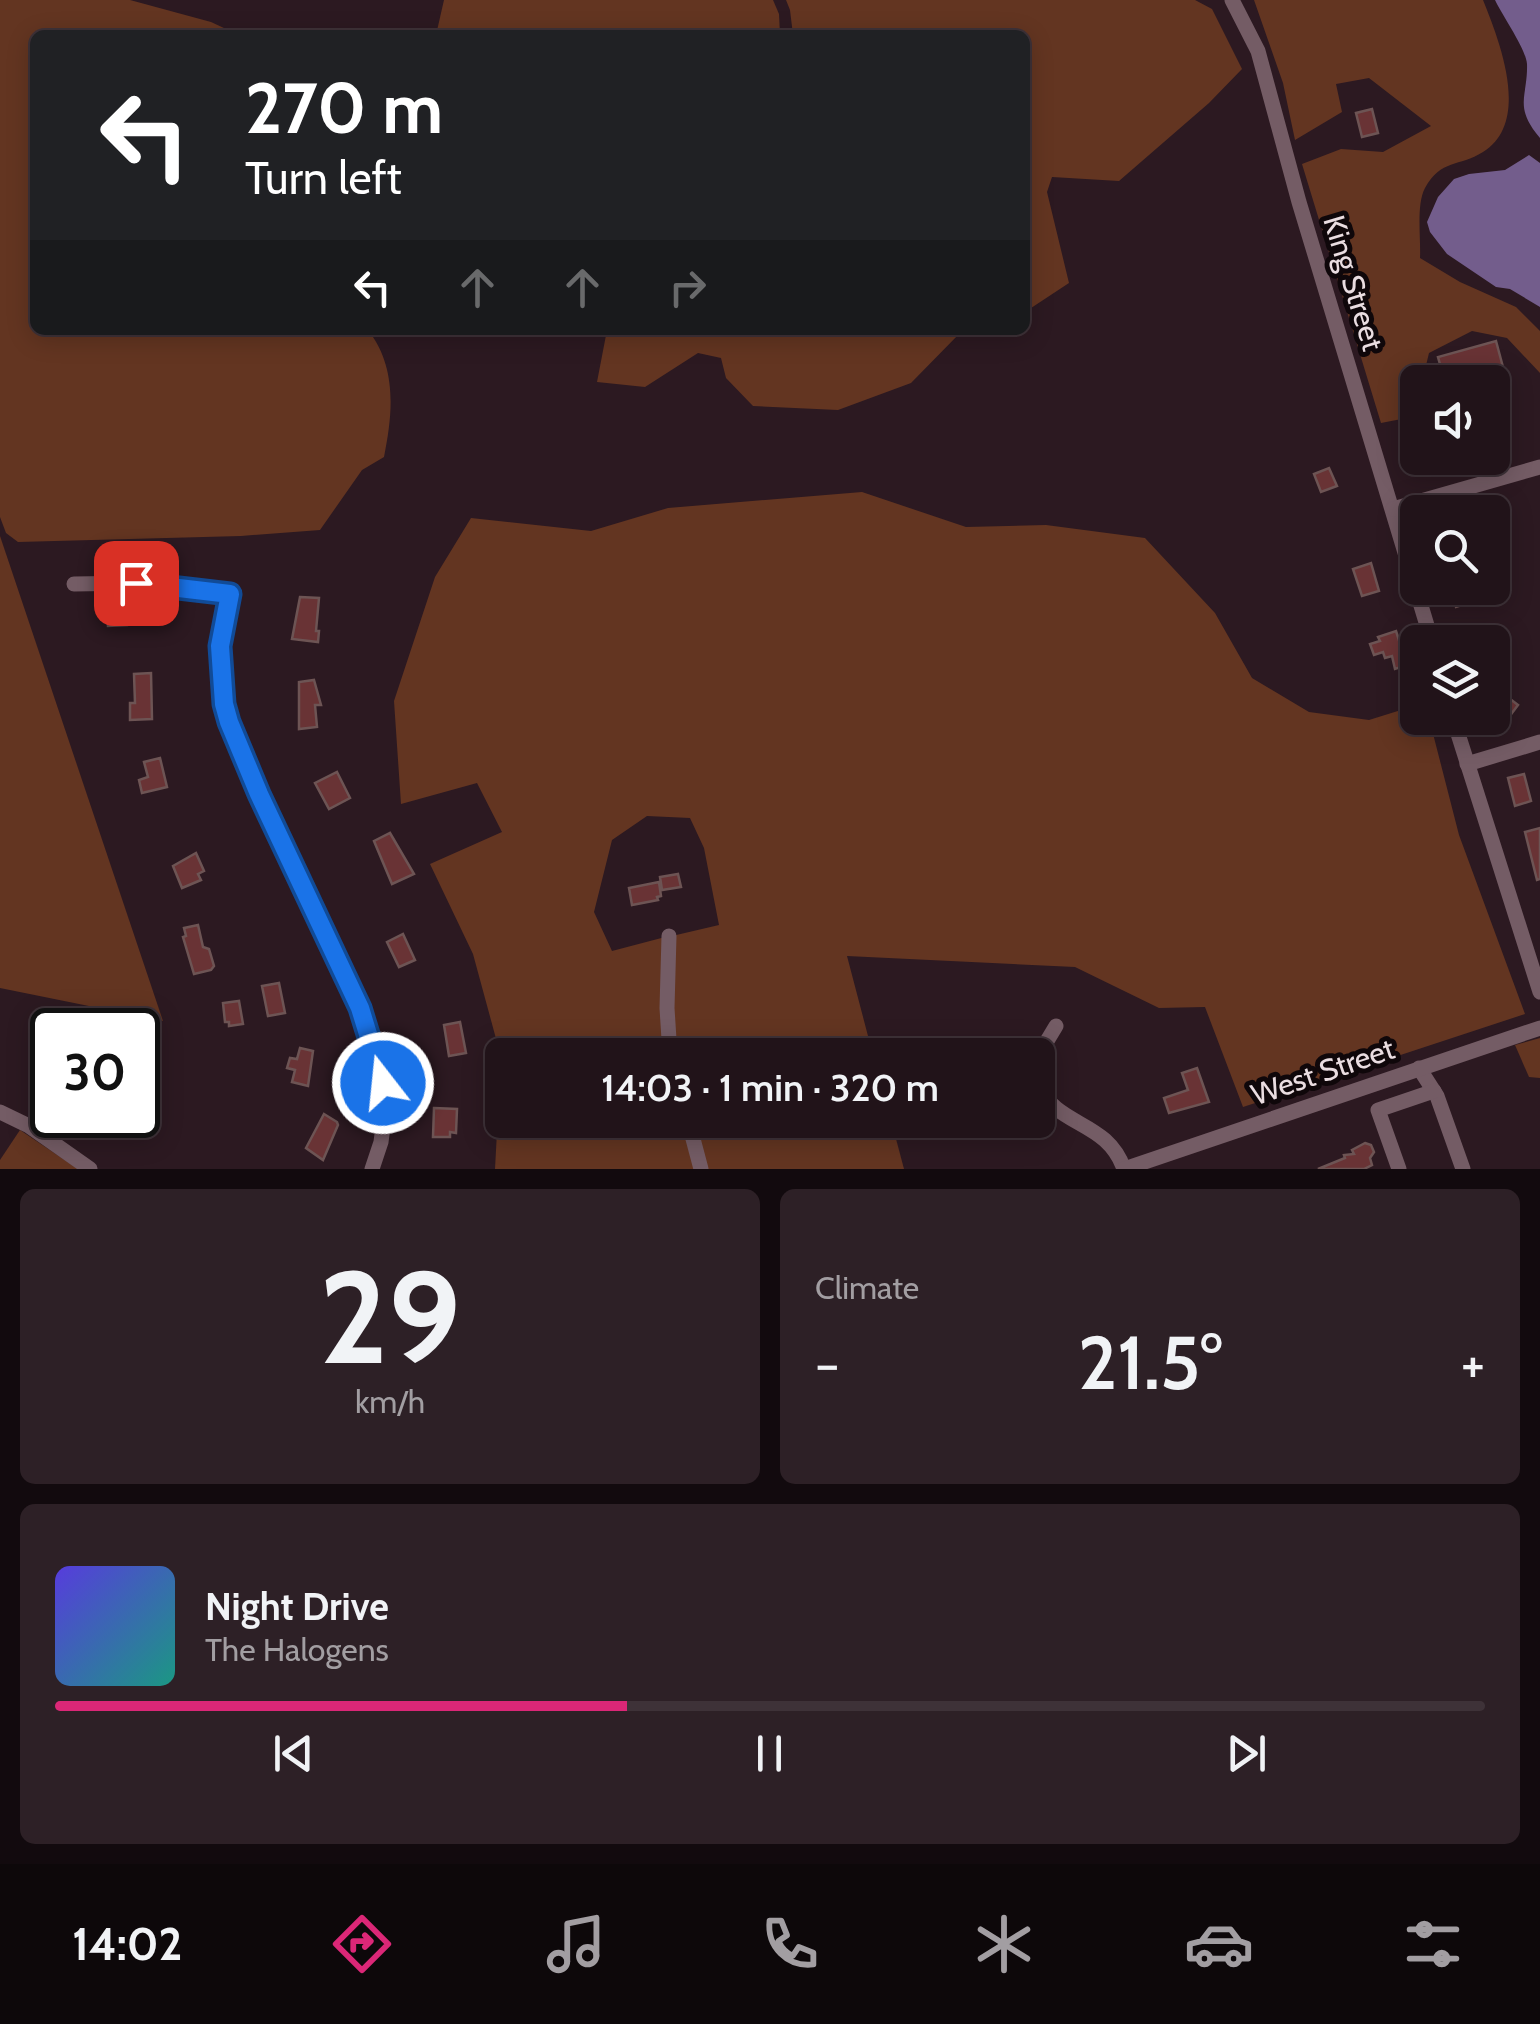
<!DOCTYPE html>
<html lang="en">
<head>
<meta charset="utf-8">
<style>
  body { margin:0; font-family:Cabin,sans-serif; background:#2d2026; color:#f1f3f6; height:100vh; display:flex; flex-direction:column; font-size:38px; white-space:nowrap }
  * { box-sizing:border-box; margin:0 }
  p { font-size:32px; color:#a29ea2 }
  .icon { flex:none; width:55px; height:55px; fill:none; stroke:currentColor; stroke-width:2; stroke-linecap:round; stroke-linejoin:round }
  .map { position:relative; height:1169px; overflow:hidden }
  .panel { display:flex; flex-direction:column; gap:20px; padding:20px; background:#120a0e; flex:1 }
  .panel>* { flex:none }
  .banner { position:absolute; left:30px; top:30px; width:1000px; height:305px; border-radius:15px; box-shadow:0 5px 25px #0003,0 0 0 2px #3e3238; background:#202124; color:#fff; overflow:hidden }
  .controls { position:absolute; left:1400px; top:365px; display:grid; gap:20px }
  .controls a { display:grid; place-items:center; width:110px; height:110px; border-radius:15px; background:#211319; box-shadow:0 5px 25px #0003,0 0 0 2px #3e3238; font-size:50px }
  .speed { position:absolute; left:30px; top:1008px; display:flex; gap:20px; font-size:50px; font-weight:700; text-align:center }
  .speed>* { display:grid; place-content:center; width:130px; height:130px; border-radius:50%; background:#211319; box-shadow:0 5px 25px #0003,0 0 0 2px #3e3238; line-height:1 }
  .speed .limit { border:5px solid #111; border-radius:15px; background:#fff; color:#111 }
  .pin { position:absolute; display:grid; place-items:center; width:85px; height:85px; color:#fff; margin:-42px; border-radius:20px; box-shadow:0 5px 15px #0006 }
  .me { position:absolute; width:110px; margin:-55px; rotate:344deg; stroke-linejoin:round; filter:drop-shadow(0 0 8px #0008) }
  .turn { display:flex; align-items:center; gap:35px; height:210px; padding:0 50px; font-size:45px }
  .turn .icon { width:130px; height:130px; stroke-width:2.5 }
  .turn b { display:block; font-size:70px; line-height:85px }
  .lanes { display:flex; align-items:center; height:95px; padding:0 50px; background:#0003; justify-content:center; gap:50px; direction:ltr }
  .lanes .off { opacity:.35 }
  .big { font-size:75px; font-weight:600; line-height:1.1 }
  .panel .widget { flex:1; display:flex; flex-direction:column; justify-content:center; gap:15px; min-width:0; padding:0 35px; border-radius:15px; background:#2d2026 }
  .panel .dial { align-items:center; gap:0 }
  .dial b { font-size:130px; line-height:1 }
  .song { display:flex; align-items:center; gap:30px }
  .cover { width:120px; height:120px; border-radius:15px; background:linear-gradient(135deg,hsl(250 70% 55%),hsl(170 70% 35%)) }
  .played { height:10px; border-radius:5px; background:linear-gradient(90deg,#db2777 40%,#3e3238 40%) }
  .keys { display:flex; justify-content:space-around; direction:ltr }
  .heat { display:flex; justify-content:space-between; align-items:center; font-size:55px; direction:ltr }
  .panel .tiles { flex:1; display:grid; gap:20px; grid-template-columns:1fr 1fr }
  .widget:last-child { grid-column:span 2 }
  .trip { position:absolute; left:485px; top:1038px; width:570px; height:100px; border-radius:15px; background:#211319; box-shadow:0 5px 25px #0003,0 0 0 2px #3e3238; font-weight:600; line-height:100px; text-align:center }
  .tabs { display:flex; height:160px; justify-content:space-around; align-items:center; background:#0d080a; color:#a29ea2 }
  .tabs .icon { width:70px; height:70px }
  .tabs .active { color:#db2777 }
  .tabs b { font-size:45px; color:#f1f3f6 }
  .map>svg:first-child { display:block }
</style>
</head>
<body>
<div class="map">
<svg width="1540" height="1169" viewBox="0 0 1540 1169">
  <rect width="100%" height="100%" fill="#2c1921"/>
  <!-- green -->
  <g fill="#633521">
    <path d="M 0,0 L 130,0 L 211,22 L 239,35 L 35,35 L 35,330 L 368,330 C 397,367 393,413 384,457 L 362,470 L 320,530 L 241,536 L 18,542 L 6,533 L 0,517 Z"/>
    <path d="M 444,0 L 773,0 L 779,14 L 780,35 L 436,35 Z"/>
    <path d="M 786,0 L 1195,0 L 1212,9 L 1242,69 L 1209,103 L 1119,181 L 1052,177 L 1047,192 L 1069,283 L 1025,312 L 1025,35 L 793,35 L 790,10 Z"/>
    <path d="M 1254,0 L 1483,0 C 1499,40 1532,122 1483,152 C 1459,167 1441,159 1425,188 C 1416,205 1421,238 1420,258 L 1460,282 L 1516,307 L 1540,331 L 1540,373 L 1507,338 L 1472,331 L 1429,353 L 1422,382 L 1418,382 L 1417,416 L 1381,423 L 1302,164 L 1341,149 L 1383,152 L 1431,126 L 1369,78 L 1336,84 L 1342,112 L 1295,140 L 1283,83 Z"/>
    <path d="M 607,330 L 970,330 L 960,333 L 911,383 L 838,410 L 753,406 L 726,378 L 721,358 L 698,353 L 645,387 L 597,382 Z"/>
    <path d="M 862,492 L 966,527 L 1046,525 L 1145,538 L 1215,613 L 1252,678 L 1309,712 L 1369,720 L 1417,705 L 1418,718 L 1429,718 L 1459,835 L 1525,1014 L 1243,1107 L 1205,1007 L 1159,1008 L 1075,967 L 847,956 L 873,1055 L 673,1055 L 672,936 L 719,925 L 704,848 L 690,818 L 647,816 L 612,840 L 594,912 L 612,951 L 669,936 L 670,1055 L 502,1055 L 502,1120 L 688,1120 L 701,1169 L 495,1169 L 501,1057 L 473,954 L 430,864 L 502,832 L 477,783 L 401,804 L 394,701 L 435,577 L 471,518 L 591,531 L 668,508 Z"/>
    <path d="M 0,536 L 163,1021 L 0,988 Z"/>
    <path d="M 1540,1038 L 1540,1078 L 1529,1077 L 1515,1045 Z"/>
    <path d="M 690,1120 L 891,1120 L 904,1169 L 704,1169 Z"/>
    <path d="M 20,1130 L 78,1169 L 0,1169 L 0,1160 Z"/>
  </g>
  <!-- water -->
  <g fill="#735d8c">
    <path d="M 1495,0 L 1540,0 L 1540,138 C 1513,106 1528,97 1527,64 C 1526,49 1502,15 1495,0 Z"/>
    <path d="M 1529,155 L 1540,163 L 1540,307 L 1510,289 L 1496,287 L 1447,254 L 1430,232 L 1427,222 L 1438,197 L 1454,179 L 1469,174 L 1505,170 Z"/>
  </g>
  <!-- building -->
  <g fill="#693335" stroke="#6d5454" stroke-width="2.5">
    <path d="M 1372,109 L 1378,133 L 1362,137 L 1356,113 Z"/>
    <path d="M 1496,341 L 1507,382 L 1492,386 L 1492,382 L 1445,382 L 1438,357 Z"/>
    <path d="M 1329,468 L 1337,486 L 1321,492 L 1314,474 Z"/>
    <path d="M 1371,563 L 1379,591 L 1362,596 L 1353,569 Z"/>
    <path d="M 1450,588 L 1509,588 L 1510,590 L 1456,607 Z"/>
    <path d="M 126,594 L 127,625 L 108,626 L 107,604 L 99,605 L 99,595 Z"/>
    <path d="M 300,597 L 319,598 L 316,631 L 319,631 L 318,642 L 292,639 Z"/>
    <path d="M 1396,631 L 1407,665 L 1395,669 L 1392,656 L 1385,658 L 1383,652 L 1374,655 L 1370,644 L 1380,641 L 1378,637 Z"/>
    <path d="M 151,673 L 152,719 L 130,720 L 130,703 L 135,703 L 134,674 Z"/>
    <path d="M 314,680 L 321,705 L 315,705 L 317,727 L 299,729 L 299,682 Z"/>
    <path d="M 1497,689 L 1518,705 L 1509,717 L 1492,704 L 1492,695 Z"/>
    <path d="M 160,758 L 167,787 L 142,793 L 139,780 L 148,777 L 144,762 Z"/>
    <path d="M 337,772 L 350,798 L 329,809 L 315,783 Z"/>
    <path d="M 1524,774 L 1531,801 L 1515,806 L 1508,778 Z"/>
    <path d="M 1540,828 L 1540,879 L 1537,880 L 1525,832 Z"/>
    <path d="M 390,833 L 414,874 L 392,884 L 374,841 Z"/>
    <path d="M 196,853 L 204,871 L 198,874 L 201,880 L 182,888 L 173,866 Z"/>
    <path d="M 678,874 L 681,887 L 662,890 L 660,877 Z"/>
    <path d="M 659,882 L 661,896 L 657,897 L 658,900 L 632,905 L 629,888 Z"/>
    <path d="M 198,925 L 203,947 L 209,949 L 214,966 L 211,970 L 194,974 L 183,937 L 186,936 L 184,928 Z"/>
    <path d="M 403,934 L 415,960 L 399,967 L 387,942 Z"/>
    <path d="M 279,983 L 285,1013 L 268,1016 L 262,986 Z"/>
    <path d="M 239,1001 L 243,1024 L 229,1026 L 229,1022 L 225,1022 L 223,1003 Z"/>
    <path d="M 460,1022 L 466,1053 L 449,1056 L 444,1025 Z"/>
    <path d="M 300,1048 L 313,1051 L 308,1086 L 292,1082 L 295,1070 L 287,1068 L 290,1058 L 297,1059 Z"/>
    <path d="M 1197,1068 L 1209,1102 L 1169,1113 L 1164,1098 L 1188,1090 L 1182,1073 Z"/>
    <path d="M 434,1108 L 457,1109 L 456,1133 L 450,1132 L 450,1137 L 433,1137 Z"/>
    <path d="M 324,1114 L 337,1122 L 338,1125 L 323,1160 L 306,1148 Z"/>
    <path d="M 1365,1143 L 1371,1145 L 1374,1152 L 1370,1158 L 1372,1165 L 1364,1169 L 1318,1169 L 1345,1158 L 1344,1155 L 1354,1154 L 1352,1150 Z"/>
  </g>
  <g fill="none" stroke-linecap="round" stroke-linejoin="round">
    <!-- minor -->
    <g stroke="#745c65" stroke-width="15">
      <path d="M 1232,0 L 1258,51 L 1299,202 L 1432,642"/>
      <path d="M 1393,509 L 1540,467"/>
      <path d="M 74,584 L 136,583 L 230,594 C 216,646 220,692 236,744 L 360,1009 L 379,1063 L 386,1103 L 381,1142 L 372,1169"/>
      <path d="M 1453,718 L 1540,992"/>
      <path d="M 1467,764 L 1540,742"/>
      <path d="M 669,936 L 667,1008 L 670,1055"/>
      <path d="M 1038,1056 L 1056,1026"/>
      <path d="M 1419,1068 L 1437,1096 L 1463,1169"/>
      <path d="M 1038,1085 C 1058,1128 1107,1120 1124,1169"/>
      <path d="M 0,1112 L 29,1126 L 90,1169"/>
      <path d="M 688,1120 L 701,1169"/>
      <path d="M 1124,1169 L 1540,1028"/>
      <path d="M 1399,1169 L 1378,1110 L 1434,1091"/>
    </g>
  </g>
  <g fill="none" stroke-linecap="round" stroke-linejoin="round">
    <defs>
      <path id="route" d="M 136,583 L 230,594 L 220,646 L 224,704 L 229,722 L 259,794 L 360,1008 L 383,1083"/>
    </defs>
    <!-- route casing -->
    <use href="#route" stroke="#114b97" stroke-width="25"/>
    <!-- route -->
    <use href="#route" stroke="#1a73e8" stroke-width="18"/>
  </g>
  <g text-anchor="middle" stroke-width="10" stroke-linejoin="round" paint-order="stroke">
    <!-- street labels -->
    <g font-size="30" fill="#eadde1" stroke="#0f070a">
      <text transform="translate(1353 283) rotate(73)" y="10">King Street</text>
      <text transform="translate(1323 1072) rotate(-19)" y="10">West Street</text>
    </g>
  </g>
</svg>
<div class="controls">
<a><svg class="icon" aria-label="sound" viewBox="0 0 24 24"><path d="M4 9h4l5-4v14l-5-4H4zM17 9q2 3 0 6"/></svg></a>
<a><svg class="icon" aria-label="search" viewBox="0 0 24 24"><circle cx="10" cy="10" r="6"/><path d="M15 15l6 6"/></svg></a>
<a><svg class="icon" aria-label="layers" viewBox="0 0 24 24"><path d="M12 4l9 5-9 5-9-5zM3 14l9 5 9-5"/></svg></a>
</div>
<div class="speed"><div class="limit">30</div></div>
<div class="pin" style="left:136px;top:583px;background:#d93025"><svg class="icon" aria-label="arrive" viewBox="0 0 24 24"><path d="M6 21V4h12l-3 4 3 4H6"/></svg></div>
<svg class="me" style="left:383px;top:1083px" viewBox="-20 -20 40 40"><circle r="17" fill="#1a73e8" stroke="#fff" stroke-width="3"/><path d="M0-11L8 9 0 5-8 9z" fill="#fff"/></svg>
<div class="trip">14:03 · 1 min · 320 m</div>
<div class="banner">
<div class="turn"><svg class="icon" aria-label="left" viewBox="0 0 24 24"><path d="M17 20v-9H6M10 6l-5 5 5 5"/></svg><div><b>270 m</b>Turn left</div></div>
<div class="lanes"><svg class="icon" aria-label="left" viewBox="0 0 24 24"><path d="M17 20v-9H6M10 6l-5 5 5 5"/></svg><svg class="icon off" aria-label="ahead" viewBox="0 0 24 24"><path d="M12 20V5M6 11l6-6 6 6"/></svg><svg class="icon off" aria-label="ahead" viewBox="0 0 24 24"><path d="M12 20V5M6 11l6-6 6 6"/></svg><svg class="icon off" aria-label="right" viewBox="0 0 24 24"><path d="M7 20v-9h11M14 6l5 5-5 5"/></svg></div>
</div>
</div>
<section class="panel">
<div class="tiles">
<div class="widget dial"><b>29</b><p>km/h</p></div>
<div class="widget"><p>Climate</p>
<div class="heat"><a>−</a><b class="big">21.5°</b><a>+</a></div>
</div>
<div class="widget">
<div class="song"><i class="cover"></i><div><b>Night Drive</b><p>The Halogens</p></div></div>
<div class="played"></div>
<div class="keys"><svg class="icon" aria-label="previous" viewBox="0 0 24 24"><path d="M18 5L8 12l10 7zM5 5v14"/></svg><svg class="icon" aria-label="pause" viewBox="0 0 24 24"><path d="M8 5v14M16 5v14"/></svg><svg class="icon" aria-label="next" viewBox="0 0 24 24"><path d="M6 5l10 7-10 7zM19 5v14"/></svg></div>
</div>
</div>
</section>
<nav class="tabs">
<b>14:02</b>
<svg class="icon active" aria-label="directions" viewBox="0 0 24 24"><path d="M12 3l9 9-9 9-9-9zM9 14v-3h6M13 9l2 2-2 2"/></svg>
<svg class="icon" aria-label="music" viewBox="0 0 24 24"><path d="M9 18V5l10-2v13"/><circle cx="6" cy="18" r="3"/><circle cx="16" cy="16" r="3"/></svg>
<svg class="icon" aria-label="phone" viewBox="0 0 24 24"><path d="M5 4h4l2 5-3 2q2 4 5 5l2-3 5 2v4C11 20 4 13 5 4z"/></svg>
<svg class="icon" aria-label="climate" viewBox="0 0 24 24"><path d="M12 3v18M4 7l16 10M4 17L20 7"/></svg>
<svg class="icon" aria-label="car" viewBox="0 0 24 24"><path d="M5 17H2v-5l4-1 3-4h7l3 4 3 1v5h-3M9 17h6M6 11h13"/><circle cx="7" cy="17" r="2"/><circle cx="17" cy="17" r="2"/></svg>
<svg class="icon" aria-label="filters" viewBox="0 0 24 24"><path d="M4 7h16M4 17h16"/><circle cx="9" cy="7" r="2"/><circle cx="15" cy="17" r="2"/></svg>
</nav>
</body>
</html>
